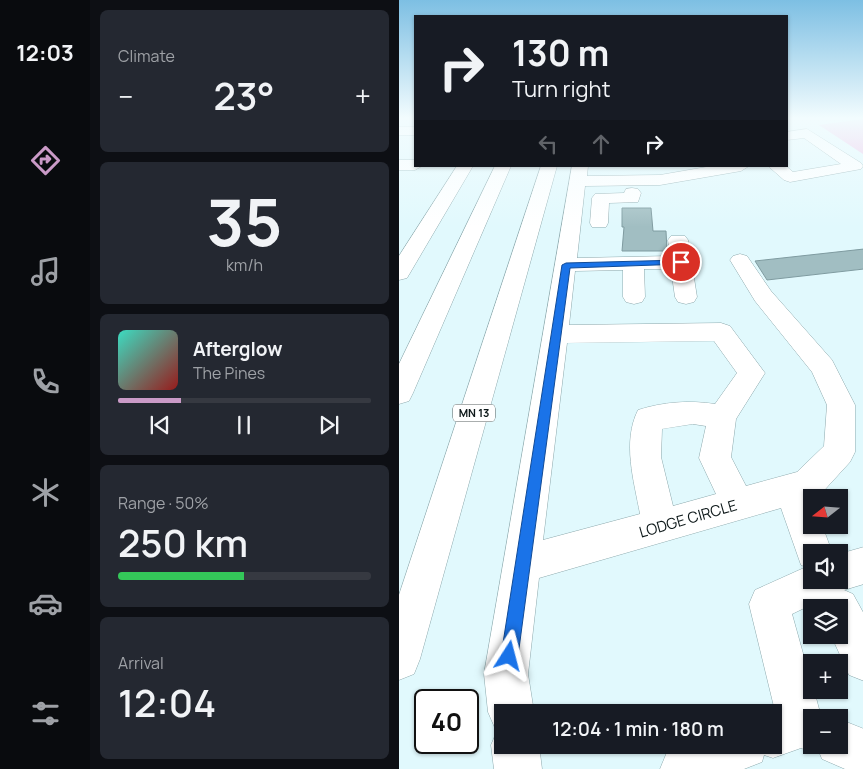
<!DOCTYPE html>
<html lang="en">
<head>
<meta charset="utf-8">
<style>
  body { margin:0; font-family:Manrope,sans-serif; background:#242831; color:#f1f3f6; height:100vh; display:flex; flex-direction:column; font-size:19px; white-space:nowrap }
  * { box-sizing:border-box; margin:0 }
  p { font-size:16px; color:#9ea1a6 }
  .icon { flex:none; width:28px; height:28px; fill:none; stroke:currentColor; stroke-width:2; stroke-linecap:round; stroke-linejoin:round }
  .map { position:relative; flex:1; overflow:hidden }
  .side { display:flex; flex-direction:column; gap:10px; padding:10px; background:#0d0f14; width:309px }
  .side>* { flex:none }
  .guide { position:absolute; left:15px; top:15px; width:374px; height:152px; border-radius:0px; box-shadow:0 1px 4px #0004; background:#171b24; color:#f1f3f6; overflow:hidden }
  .needle { width:32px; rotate:253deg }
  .fabs { position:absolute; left:404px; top:489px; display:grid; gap:10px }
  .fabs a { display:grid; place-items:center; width:45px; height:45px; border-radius:0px; background:#171b24; box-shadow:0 1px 4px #0004; font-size:25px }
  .speed { position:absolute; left:15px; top:689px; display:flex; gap:10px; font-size:25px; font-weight:700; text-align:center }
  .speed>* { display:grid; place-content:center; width:65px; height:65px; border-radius:50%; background:#171b24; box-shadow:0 1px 4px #0004; line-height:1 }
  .speed .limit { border:2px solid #111; border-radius:8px; background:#fff; color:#111 }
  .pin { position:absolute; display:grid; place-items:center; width:42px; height:42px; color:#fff; margin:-21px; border:2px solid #fff; border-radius:50%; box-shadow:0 1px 5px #0007 }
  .me { position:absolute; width:55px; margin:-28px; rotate:9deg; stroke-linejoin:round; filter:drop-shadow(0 0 4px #0008) }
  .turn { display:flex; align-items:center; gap:18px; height:105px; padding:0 15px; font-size:22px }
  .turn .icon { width:65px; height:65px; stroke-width:2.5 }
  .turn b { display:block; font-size:35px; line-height:42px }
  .lanes { display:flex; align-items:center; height:48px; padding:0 15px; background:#0003; justify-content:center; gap:25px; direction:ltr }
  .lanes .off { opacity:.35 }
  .big { font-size:38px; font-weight:600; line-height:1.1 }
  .side .widget { flex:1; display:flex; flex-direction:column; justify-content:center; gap:8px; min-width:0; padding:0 18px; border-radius:8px; background:#242831 }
  .side .dial { align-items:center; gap:0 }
  .dial b { font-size:65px; line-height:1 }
  .song { display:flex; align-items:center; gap:15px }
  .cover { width:60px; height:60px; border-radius:8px; background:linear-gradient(135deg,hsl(170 70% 55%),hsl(0 70% 35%)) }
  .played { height:5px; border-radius:2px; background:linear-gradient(90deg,#ca9ac7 25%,#363941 25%) }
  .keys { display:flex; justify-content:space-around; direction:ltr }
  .heat { display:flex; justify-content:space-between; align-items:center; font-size:28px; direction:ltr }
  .charge { height:8px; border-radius:4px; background:linear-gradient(90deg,#34c759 50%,#363941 0) }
  .trip { position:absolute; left:95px; top:704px; width:288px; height:50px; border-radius:0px; background:#171b24; box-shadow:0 1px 4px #0004; font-weight:600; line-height:50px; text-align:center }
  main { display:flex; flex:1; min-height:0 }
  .tab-bar { display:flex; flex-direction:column; width:90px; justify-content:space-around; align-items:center; background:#090b0e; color:#9ea1a6 }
  .tab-bar .icon { width:35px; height:35px }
  .tab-bar .on { color:#ca9ac7 }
  .tab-bar b { font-size:22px; color:#f1f3f6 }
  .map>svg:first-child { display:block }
</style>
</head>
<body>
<main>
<nav class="tab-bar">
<b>12:03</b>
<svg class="icon on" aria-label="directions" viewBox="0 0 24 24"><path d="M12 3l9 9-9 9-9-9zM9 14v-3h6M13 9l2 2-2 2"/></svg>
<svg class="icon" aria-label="music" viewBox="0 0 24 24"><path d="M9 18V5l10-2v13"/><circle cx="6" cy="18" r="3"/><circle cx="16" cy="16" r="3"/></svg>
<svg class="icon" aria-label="phone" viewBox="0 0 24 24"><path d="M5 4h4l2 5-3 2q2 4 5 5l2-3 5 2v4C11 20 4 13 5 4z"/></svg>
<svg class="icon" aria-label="climate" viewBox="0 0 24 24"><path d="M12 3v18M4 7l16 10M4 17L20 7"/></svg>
<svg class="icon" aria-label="car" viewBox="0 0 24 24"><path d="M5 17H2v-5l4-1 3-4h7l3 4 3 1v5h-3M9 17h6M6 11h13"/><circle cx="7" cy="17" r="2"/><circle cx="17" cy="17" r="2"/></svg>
<svg class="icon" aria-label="filters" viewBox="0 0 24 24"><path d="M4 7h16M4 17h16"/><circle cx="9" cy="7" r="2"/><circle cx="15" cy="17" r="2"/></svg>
</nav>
<section class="side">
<div class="widget"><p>Climate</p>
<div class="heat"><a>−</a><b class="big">23°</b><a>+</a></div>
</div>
<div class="widget dial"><b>35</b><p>km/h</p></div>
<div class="widget">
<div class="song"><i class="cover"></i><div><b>Afterglow</b><p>The Pines</p></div></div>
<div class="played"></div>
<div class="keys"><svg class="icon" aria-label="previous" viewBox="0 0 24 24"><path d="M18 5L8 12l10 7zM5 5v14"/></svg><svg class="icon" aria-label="pause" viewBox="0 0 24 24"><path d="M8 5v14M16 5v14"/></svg><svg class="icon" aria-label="next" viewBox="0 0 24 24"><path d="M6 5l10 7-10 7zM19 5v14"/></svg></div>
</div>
<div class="widget"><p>Range · 50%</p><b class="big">250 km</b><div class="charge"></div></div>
<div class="widget"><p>Arrival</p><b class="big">12:04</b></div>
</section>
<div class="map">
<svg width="465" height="769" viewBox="0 0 465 769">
  <rect width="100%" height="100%" fill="#e1f9fd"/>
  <!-- green -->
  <path fill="#f0bde5" d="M 464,119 L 464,154 L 420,125 Z"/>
  <!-- building -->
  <g fill="#a1bec2" stroke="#7f9ba0">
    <path d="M 223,208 L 252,208 L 254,231 L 267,231 L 268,251 L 223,251 L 225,227 L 223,227 Z"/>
    <path d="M 465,249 L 465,269 L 368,280 L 356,261 Z"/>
  </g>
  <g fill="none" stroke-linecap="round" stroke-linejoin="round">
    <defs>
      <g id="minor">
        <rect x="0" y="127" width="16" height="8"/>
        <path d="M 408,129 L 462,163 L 464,166 L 462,169 L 391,182 L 385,180 L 369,166 L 387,166 L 394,172 L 442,164 L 405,138 L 388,140 L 388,132 Z"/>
        <path d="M 0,160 L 16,160 L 16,166 L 23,166 L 16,170 L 0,170 Z"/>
        <path d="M 58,166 L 74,166 L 11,273 L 8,278 L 0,280 L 0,256 Z"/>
        <path d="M 173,166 L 189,166 L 188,176 L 261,175 L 313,166 L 350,166 L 342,171 L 261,185 L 186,186 L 178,258 L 271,256 L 269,240 L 272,236 L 286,236 L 289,240 L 298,297 L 295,302 L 287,304 L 279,302 L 276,297 L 272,269 L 245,269 L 246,297 L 243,302 L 235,304 L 227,302 L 224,297 L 224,270 L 176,271 L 170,325 L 322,323 L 331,326 L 366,373 L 337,419 L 332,457 L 347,486 L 398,472 L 425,446 L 428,405 L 413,372 L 356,301 L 331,260 L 334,256 L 341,254 L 348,256 L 372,291 L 433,360 L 456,405 L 456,452 L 451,462 L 420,496 L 412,498 L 412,525 L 423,525 L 433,552 L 412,552 L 412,580 L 440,580 L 440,554 L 465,547 L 465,584 L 445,590 L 454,594 L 465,614 L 465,681 L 450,675 L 432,635 L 440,635 L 440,608 L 420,608 L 424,599 L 393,614 L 412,682 L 412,690 L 415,690 L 420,709 L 428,713 L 430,718 L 412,718 L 412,745 L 440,745 L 440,719 L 465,729 L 465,769 L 446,769 L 423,759 L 419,749 L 412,752 L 402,748 L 374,758 L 365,755 L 363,762 L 345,769 L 261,769 L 268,752 L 285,745 L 374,745 L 372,712 L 376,711 L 350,604 L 356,590 L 407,567 L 402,565 L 382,508 L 140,578 L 129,674 L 135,712 L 104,712 L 104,745 L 140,745 L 143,769 L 95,769 L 92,745 L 99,729 L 96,728 L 89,712 L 85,674 ZM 315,341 L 338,373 L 316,404 C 290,400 264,402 239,410 C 223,442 235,481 241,514 L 144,540 L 168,343 ZM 294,424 L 307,426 L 300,458 L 317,494 L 274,506 L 262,457 L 263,429 Z"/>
        <path d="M 233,188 L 239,189 L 242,193 L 239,202 L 210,203 L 209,223 L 207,227 L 193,227 L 191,223 L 193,198 L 196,194 L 225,193 L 227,189 Z"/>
      </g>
      <g id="highway">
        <path d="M 96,166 L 112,166 L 14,393 L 10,401 L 0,404 L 0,364 Z"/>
        <path d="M 142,166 L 158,166 L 21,659 L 15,674 L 0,680 L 0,595 Z"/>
      </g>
    </defs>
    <!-- minor casing -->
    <use href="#minor" stroke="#8da9ad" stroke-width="1"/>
    <!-- highway casing -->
    <use href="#highway" stroke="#8da9ad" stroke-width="1"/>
    <!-- minor -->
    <use href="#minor" fill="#fff" fill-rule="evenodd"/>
    <!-- highway -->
    <use href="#highway" fill="#fff" fill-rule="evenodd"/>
  </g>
  <!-- sky -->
  <linearGradient id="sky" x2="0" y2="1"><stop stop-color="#7dbfe3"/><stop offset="0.52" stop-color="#f2fcfe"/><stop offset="1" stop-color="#f2fcfe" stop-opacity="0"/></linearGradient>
  <rect width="465" height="227" fill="url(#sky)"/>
  <!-- route -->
  <path fill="#1a73e8" stroke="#114b97" d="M 282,260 L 287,262 L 285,264 L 171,268 L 119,656 L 117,662 L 110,665 L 104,662 L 102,656 L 163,265 L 167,263 Z"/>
  <g text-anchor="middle" stroke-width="4.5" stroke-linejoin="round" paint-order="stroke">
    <!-- shield labels -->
    <rect fill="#fff" stroke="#555d5d" stroke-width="1" x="54" y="404.5" width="42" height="17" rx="4"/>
    <g font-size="11" font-weight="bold" fill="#0c1718">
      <text x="75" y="417">MN 13</text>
    </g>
    <!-- near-street labels -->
    <g font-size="15" fill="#0c1718" stroke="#fff">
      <text transform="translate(289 519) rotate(-16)" y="5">LODGE CIRCLE</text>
    </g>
  </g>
</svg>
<div class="fabs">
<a><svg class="needle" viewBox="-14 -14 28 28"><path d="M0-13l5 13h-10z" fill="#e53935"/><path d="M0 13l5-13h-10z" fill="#9ea1a6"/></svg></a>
<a><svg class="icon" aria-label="sound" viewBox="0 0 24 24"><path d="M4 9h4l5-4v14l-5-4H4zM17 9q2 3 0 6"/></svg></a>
<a><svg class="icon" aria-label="layers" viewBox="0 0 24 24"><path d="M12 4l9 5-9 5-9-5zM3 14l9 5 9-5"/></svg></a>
<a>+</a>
<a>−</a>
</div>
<div class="speed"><div class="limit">40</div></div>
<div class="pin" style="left:282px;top:262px;background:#d93025"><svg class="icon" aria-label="arrive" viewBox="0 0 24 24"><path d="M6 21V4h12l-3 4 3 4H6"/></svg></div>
<svg class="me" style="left:110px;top:656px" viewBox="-20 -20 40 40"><path d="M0-17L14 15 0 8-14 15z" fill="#1a73e8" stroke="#fff" stroke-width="4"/></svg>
<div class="trip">12:04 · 1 min · 180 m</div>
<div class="guide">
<div class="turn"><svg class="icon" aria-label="right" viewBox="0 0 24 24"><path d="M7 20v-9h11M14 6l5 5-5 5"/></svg><div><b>130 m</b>Turn right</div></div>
<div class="lanes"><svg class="icon off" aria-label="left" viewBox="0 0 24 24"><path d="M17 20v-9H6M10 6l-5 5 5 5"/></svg><svg class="icon off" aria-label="ahead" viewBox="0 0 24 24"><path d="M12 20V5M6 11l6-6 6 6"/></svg><svg class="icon" aria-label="right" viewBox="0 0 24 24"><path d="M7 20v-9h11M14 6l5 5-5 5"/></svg></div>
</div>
</div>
</main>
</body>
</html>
